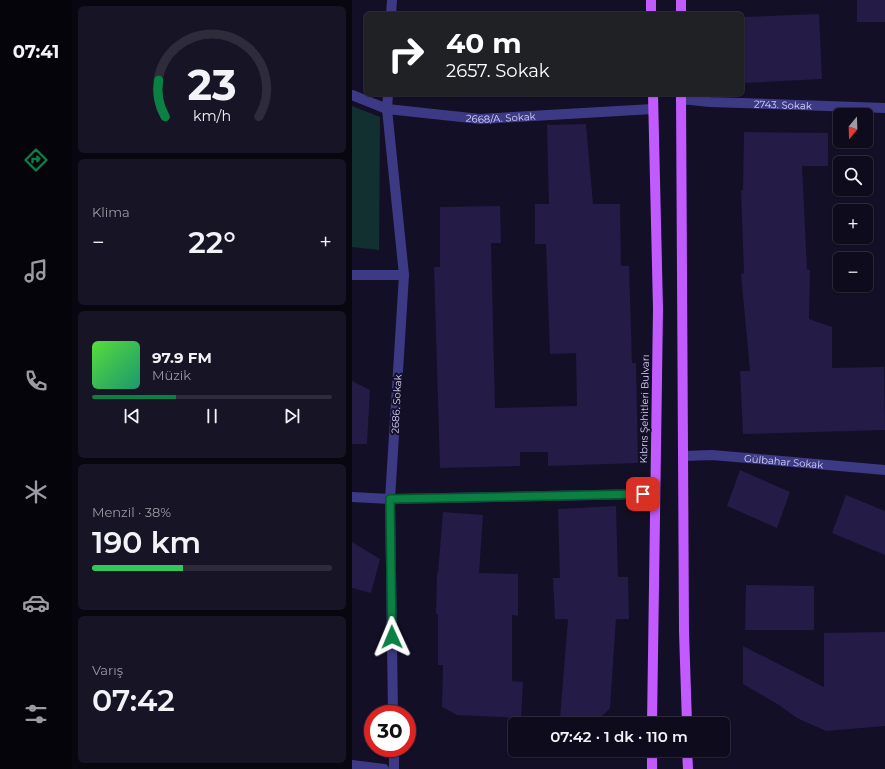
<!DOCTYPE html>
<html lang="tr">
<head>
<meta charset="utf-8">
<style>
  body { margin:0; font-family:Montserrat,sans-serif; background:#171425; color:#f1f3f6; height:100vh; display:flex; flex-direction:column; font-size:15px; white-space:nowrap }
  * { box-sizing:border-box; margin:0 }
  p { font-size:13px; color:#9b9ba3 }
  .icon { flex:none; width:22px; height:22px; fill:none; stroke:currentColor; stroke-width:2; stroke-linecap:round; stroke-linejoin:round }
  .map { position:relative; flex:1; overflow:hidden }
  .details { display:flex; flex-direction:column; gap:6px; padding:6px; background:#08060f; width:280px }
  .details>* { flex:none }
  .guide { position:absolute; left:12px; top:12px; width:380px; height:84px; border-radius:6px; box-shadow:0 1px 3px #0004,0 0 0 1px #2e2b3b; background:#202124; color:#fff; overflow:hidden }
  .needle { width:26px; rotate:199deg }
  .fabs { position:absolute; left:481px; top:108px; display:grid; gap:8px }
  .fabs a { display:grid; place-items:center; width:40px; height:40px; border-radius:6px; background:#0e0b1c; box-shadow:0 1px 3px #0004,0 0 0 1px #2e2b3b; font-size:20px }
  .speed { position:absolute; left:12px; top:705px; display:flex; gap:8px; font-size:20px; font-weight:700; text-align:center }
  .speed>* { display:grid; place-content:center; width:52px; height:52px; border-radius:50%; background:#0e0b1c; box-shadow:0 1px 3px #0004,0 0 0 1px #2e2b3b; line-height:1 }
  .speed .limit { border:6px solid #d22; background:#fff; color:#111 }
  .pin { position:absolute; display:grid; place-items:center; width:34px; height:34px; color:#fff; margin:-17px; border-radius:8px; box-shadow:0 2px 6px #0006 }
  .me { position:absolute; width:44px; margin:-22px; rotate:359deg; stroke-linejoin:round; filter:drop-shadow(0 0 3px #0008) }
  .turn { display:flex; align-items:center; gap:14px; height:84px; padding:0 16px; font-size:18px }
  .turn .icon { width:52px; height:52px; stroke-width:2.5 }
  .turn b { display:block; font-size:28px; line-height:34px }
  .big { font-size:30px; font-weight:600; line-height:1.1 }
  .details .card { flex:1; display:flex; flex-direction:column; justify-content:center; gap:6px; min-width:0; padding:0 14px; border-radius:6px; background:#171425 }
  .details .dial { align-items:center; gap:0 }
  .dial svg { height:104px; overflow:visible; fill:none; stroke:#2e2b3b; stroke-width:7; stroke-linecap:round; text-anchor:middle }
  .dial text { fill:#f1f3f6; stroke:none }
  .song { display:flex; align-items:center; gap:12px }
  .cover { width:48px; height:48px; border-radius:6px; background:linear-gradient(135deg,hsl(110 70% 55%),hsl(160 70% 35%)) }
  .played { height:4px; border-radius:2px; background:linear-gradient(90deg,#0b8043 35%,#2e2b3b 35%) }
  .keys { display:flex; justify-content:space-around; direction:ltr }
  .heat { display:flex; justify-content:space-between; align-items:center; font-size:22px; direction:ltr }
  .charge { height:6px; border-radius:3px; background:linear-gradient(90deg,#34c759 38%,#2e2b3b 0) }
  .trip { position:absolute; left:156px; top:717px; width:222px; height:40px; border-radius:6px; background:#0e0b1c; box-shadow:0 1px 3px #0004,0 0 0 1px #2e2b3b; font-weight:600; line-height:40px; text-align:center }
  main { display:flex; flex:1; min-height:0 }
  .menu { display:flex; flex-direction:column; width:72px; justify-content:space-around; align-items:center; background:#06040b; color:#9b9ba3 }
  .menu .icon { width:28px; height:28px }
  .menu .active { color:#0b8043 }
  .menu b { font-size:18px; color:#f1f3f6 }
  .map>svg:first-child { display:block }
</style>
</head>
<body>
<main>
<nav class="menu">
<b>07:41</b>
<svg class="icon active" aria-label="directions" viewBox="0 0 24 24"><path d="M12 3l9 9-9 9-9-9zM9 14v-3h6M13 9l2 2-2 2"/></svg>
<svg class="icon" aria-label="music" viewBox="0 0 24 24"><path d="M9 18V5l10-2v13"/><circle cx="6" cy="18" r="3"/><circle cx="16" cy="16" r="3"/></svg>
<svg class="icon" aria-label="phone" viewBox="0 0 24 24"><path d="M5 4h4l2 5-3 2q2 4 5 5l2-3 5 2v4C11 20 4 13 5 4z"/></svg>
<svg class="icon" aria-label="climate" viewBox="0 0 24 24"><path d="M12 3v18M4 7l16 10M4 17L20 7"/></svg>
<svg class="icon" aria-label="car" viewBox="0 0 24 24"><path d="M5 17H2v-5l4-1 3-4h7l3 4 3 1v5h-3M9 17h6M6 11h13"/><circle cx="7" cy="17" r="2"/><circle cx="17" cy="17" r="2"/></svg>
<svg class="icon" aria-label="filters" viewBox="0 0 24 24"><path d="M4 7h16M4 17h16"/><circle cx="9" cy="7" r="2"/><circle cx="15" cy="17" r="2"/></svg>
</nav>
<section class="details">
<div class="card dial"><svg viewBox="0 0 100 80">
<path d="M14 69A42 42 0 1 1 86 69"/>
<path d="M14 69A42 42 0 0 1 9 41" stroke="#0b8043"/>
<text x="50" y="56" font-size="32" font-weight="700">23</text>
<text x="50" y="72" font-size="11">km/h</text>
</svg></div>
<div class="card"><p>Klima</p>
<div class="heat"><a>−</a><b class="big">22°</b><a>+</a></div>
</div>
<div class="card">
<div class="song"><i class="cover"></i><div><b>97.9 FM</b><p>Müzik</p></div></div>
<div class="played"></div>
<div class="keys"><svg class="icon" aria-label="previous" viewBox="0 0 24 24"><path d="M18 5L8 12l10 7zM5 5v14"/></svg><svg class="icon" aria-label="pause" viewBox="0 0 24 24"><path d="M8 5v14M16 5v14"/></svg><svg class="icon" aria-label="next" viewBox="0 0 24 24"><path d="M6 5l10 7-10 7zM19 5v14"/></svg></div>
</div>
<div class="card"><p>Menzil · 38%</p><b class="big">190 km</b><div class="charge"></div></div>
<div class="card"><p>Varış</p><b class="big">07:42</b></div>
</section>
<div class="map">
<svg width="533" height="769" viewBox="0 0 533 769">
  <rect width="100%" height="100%" fill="#130f26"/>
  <!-- green -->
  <path fill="#12302f" d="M 0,106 L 28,117 L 27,250 L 0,247 Z"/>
  <!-- building -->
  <g fill="#241b47">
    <rect x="505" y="0" width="28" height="22"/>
    <path d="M 467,14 L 470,79 L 392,83 L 390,17 Z"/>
    <path d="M 234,124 L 241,204 L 268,204 L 269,266 L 277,266 L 280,363 L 284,363 L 286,463 L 196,466 L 196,452 L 168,452 L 168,466 L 88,468 L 82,267 L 88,267 L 88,207 L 148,206 L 149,243 L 139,243 L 143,408 L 225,406 L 224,353 L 198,354 L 194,244 L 183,244 L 183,204 L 197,204 L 195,125 Z"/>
    <path d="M 392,132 L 476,133 L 476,166 L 450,166 L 455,270 L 458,270 L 457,319 L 480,327 L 480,368 L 532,367 L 533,430 L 391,434 L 388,371 L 398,371 L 389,274 L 392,273 L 389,190 L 391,190 Z"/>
    <path d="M 0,381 L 18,390 L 15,444 L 0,444 Z"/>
    <path d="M 388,470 L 438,492 L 425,528 L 375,506 Z"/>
    <path d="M 494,495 L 533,511 L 533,555 L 480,533 Z"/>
    <path d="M 264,506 L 266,577 L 276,577 L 277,619 L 264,619 L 258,708 L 246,720 L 208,718 L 216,619 L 203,619 L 201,578 L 208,578 L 206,509 Z"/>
    <path d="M 91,512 L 131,515 L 127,573 L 166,574 L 166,616 L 160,615 L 160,681 L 171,682 L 169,718 L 105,715 L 90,707 L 91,665 L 86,665 L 86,614 L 84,614 L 85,573 L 86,573 Z"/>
    <path d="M 0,542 L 28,559 L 19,593 L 0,588 Z"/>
    <path d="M 394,585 L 462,586 L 462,630 L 393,630 Z"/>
    <path d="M 533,632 L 533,726 L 474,731 L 445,718 L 427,705 L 391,684 L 391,646 L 472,687 L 472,633 Z"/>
  </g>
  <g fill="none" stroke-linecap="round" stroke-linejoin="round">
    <!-- minor -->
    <g stroke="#3d3a85" stroke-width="10">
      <path d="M 39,14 L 40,0"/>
      <path d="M 36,94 L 35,109 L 52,275 L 38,499 L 41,714"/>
      <path id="s1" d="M 0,95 L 35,109 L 128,119 L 301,109"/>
      <path id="s2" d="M 329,99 L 358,102 L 533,108"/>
      <path d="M 0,275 L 52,275"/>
      <path id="s3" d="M 331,456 L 360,455 L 533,470"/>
      <path d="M 0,497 L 38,499 L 291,494 L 303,495"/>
      <path d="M 42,748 L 42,769"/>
      <path d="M 0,765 L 32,769"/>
    </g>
    <!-- major -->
    <g stroke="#c25bff" stroke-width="10">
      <path d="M 299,0 L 299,14"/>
      <path d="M 329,0 L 329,14"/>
      <path d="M 329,94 L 332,631 L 335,724"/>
      <path d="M 300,724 L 306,309 L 301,94"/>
      <path d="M 335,750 L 336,769"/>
      <path d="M 300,769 L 300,750"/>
    </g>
  </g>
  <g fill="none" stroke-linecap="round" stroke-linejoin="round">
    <defs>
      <path id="route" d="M 40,637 L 38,499 L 291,494"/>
    </defs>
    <!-- route casing -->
    <use href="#route" stroke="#07532c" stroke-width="10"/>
    <!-- route -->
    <use href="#route" stroke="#0b8043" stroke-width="7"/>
  </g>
  <g text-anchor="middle" stroke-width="4" stroke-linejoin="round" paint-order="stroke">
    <!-- street labels -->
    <g font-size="10" fill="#d9d4ff" stroke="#130f26">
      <text dy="4" stroke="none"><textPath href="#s2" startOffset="102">2743. Sokak</textPath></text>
      <text dy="4" stroke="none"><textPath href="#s1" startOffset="152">2668/A. Sokak</textPath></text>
      <text transform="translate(44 404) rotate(-87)" y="4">2686. Sokak</text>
      <text transform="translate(292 409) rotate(-89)" y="4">Kıbrıs Şehitleri Bulvarı</text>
      <text dy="4" stroke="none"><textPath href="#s3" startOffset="101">Gülbahar Sokak</textPath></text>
    </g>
  </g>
</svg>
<div class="fabs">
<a><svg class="needle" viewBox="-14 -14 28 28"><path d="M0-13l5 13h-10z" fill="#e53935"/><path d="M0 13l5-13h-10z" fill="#9b9ba3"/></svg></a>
<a><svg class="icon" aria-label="search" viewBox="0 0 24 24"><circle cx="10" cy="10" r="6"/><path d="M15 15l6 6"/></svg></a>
<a>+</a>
<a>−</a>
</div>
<div class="speed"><div class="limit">30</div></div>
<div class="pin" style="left:291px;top:494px;background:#d93025"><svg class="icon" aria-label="arrive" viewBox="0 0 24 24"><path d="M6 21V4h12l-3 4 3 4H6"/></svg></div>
<svg class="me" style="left:40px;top:637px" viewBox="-20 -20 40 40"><path d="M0-17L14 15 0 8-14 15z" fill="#0b8043" stroke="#fff" stroke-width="4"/></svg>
<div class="trip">07:42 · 1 dk · 110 m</div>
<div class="guide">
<div class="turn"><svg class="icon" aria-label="right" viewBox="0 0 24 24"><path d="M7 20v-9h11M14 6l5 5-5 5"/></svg><div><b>40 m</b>2657. Sokak</div></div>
</div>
</div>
</main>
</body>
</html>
